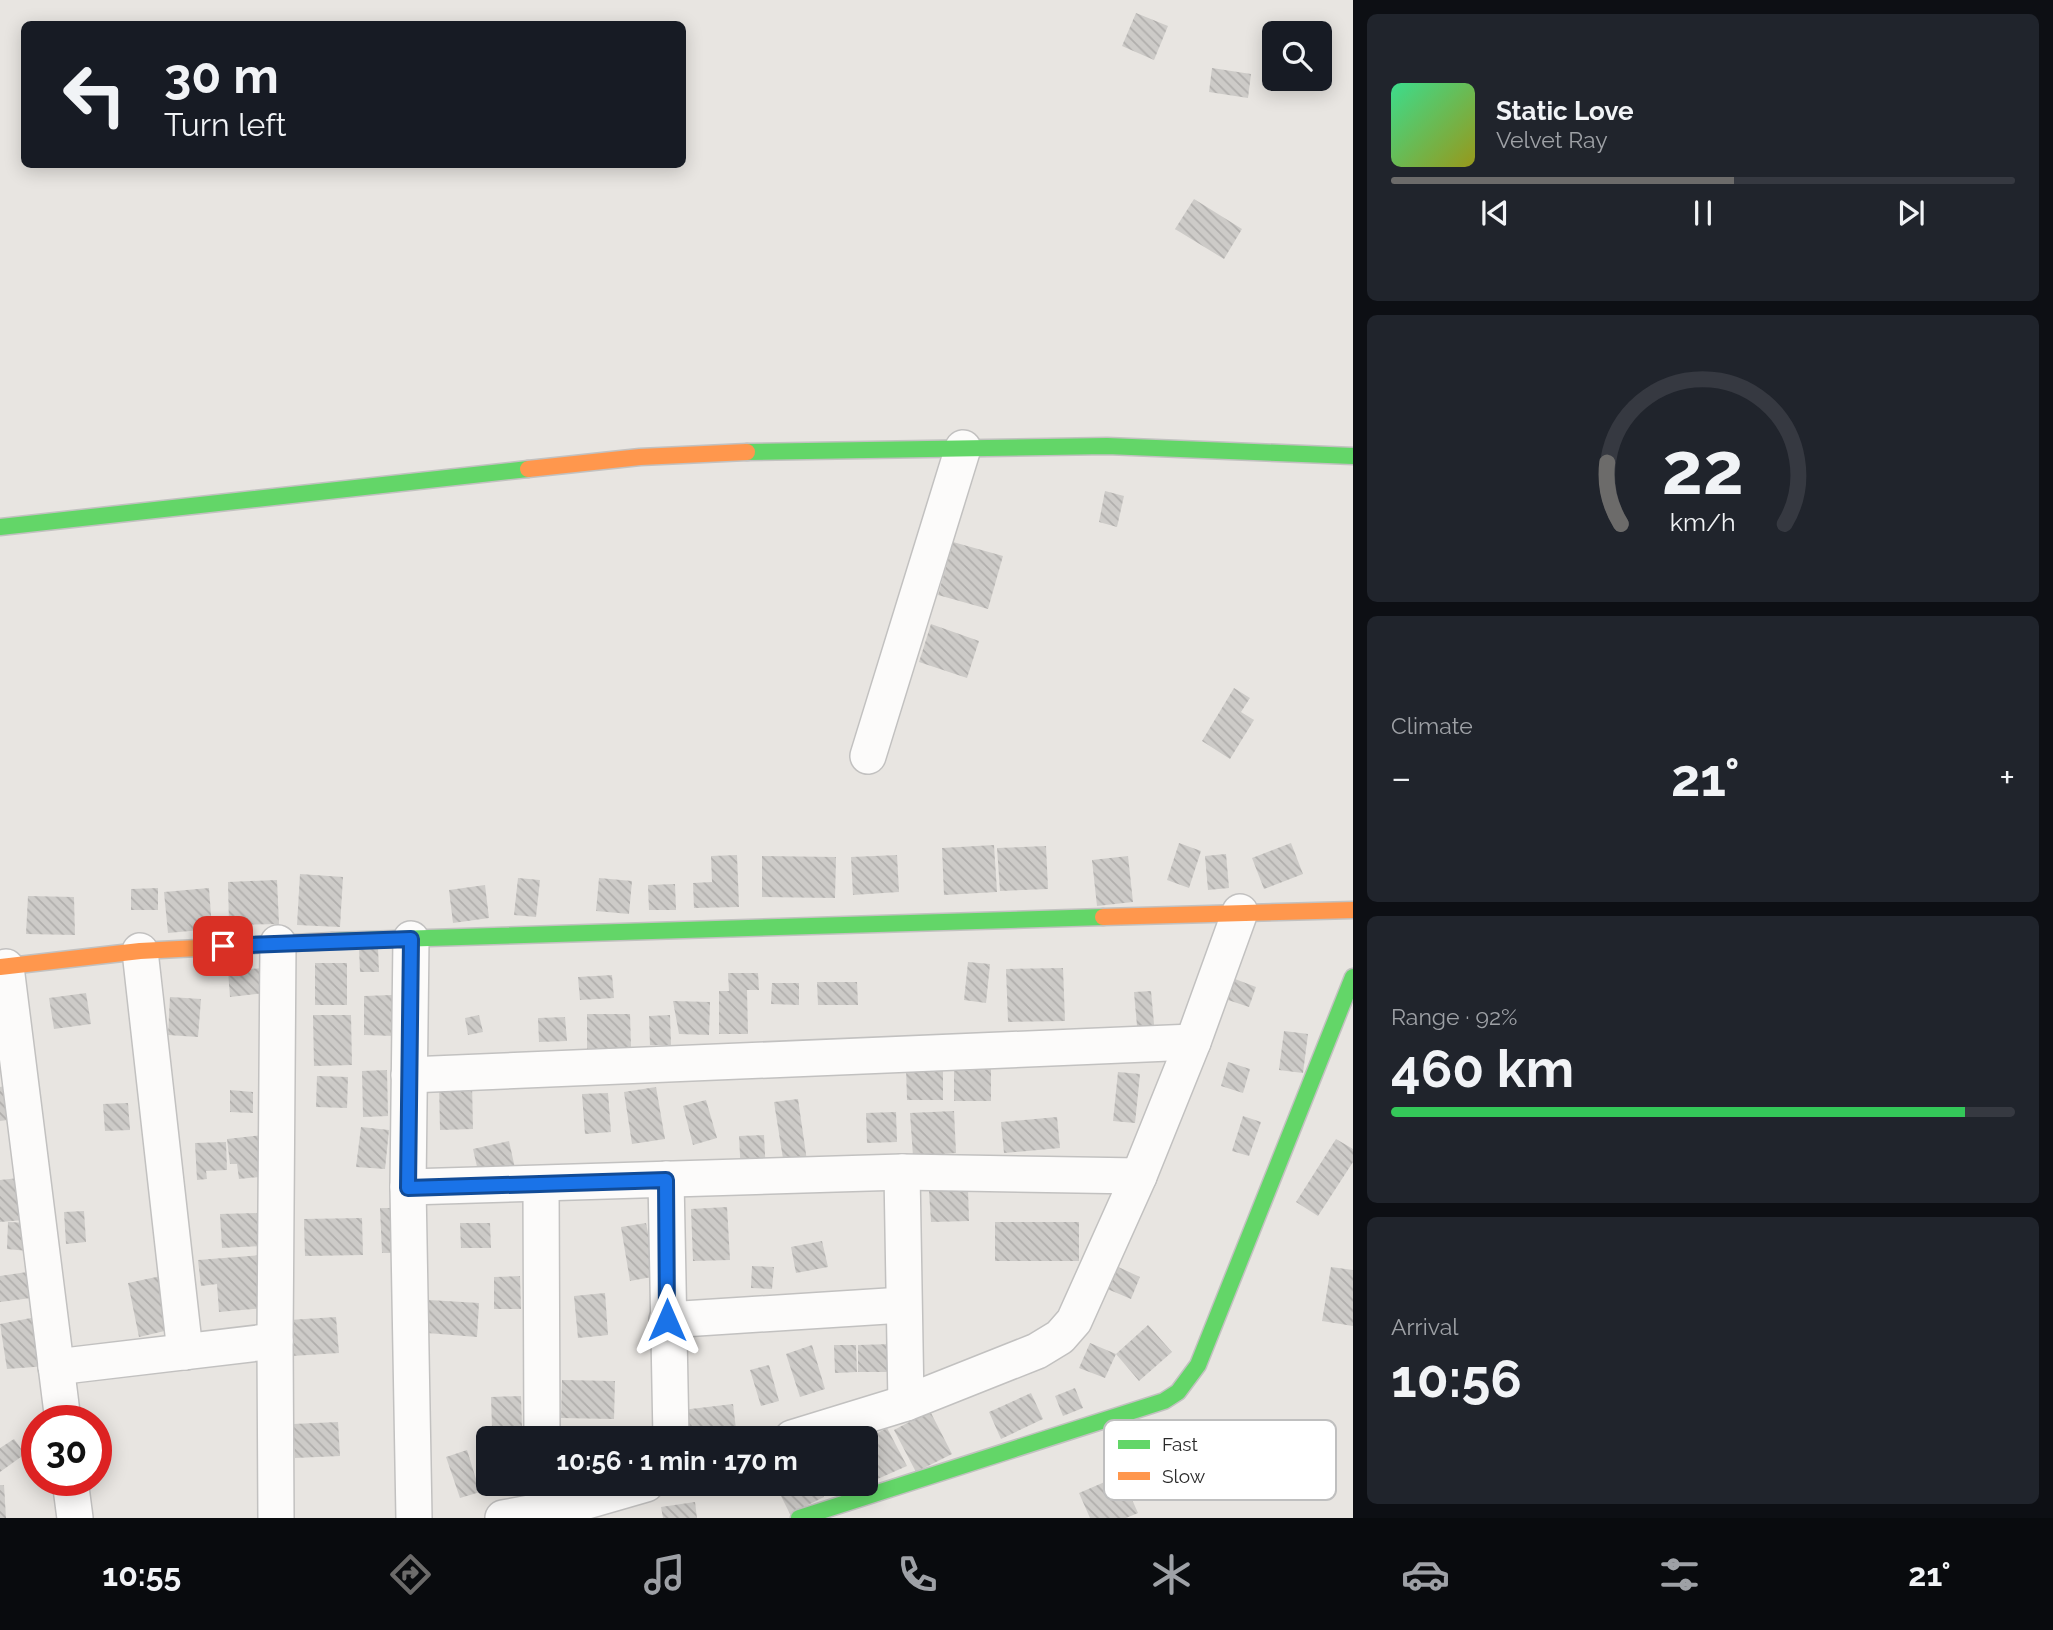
<!DOCTYPE html>
<html lang="en">
<head>
<meta charset="utf-8">
<style>
  body { margin:0; font-family:Raleway,sans-serif; background:#20242c; color:#f1f3f6; height:100vh; display:flex; flex-direction:column; font-size:26px; white-space:nowrap }
  * { box-sizing:border-box; margin:0 }
  p { font-size:23px; color:#9ea1a6 }
  .icon { flex:none; width:38px; height:38px; fill:none; stroke:currentColor; stroke-width:2; stroke-linecap:round; stroke-linejoin:round }
  .map { position:relative; flex:1; overflow:hidden }
  .details { display:flex; flex-direction:column; gap:14px; padding:14px; background:#0d0f14; width:700px }
  .details>* { flex:none }
  .top-card { position:absolute; left:21px; top:21px; width:665px; height:147px; border-radius:10px; box-shadow:0 4px 18px #0003; background:#171b24; color:#f1f3f6; overflow:hidden }
  .fabs { position:absolute; left:1262px; top:21px; display:grid; gap:14px }
  .fabs a { display:grid; place-items:center; width:70px; height:70px; border-radius:10px; background:#171b24; box-shadow:0 4px 18px #0003; font-size:35px }
  .speed { position:absolute; left:21px; top:1405px; display:flex; gap:14px; font-size:35px; font-weight:700; text-align:center }
  .speed>* { display:grid; place-content:center; width:91px; height:91px; border-radius:50%; background:#171b24; box-shadow:0 4px 18px #0003; line-height:1 }
  .speed .limit { border:10px solid #d22; background:#fff; color:#111 }
  .pin { position:absolute; display:grid; place-items:center; width:60px; height:60px; color:#fff; margin:-30px; border-radius:14px; box-shadow:0 4px 10px #0006 }
  .me { position:absolute; width:77px; margin:-38px; rotate:0deg; stroke-linejoin:round; filter:drop-shadow(0 0 5px #0008) }
  .turn { display:flex; align-items:center; gap:24px; height:147px; padding:0 28px; font-size:32px }
  .turn .icon { width:91px; height:91px; stroke-width:2.5 }
  .turn b { display:block; font-size:49px; line-height:60px }
  .big { font-size:52px; font-weight:700; line-height:1.1 }
  .details .widget { flex:1; display:flex; flex-direction:column; justify-content:center; gap:10px; min-width:0; padding:0 24px; border-radius:10px; background:#20242c }
  .details .dial { align-items:center; gap:0 }
  .dial svg { height:182px; overflow:visible; fill:none; stroke:#363941; stroke-width:7; stroke-linecap:round; text-anchor:middle }
  .dial text { fill:#f1f3f6; stroke:none }
  .song { display:flex; align-items:center; gap:21px }
  .cover { width:84px; height:84px; border-radius:10px; background:linear-gradient(135deg,hsl(150 70% 55%),hsl(60 70% 35%)) }
  .played { height:7px; border-radius:4px; background:linear-gradient(90deg,#6c6b6a 55%,#363941 55%) }
  .keys { display:flex; justify-content:space-around; direction:ltr }
  .heat { display:flex; justify-content:space-between; align-items:center; font-size:38px; direction:ltr }
  .charge { height:10px; border-radius:5px; background:linear-gradient(90deg,#34c759 92%,#363941 0) }
  .trip { position:absolute; left:476px; top:1426px; width:402px; height:70px; border-radius:10px; background:#171b24; box-shadow:0 4px 18px #0003; font-weight:700; line-height:70px; text-align:center }
  .menu { display:flex; height:112px; justify-content:space-around; align-items:center; background:#090b0e; color:#9ea1a6 }
  .menu .icon { width:49px; height:49px }
  .menu .on { color:#6c6b6a }
  .menu b { font-size:32px; color:#f1f3f6 }
  main { display:flex; flex:1; min-height:0 }
  .map>svg:first-child { display:block }
</style>
</head>
<body>
<main>
<div class="map">
<svg width="1353" height="1518" viewBox="0 0 1353 1518">
  <defs>
    <pattern id="building-back-hatch" width="6" height="6" patternUnits="userSpaceOnUse" patternTransform="scale(1.75)"><rect width="6" height="6" fill="#cdcbc8"/><path d="M-1 5l2 2M0 0l6 6M5-1l2 2" fill="none" stroke="#b0aeac"/></pattern>
  </defs>
  <rect width="100%" height="100%" fill="#e8e5e1"/>
  <!-- building -->
  <g fill="url(#building-back-hatch)">
    <path d="M 1136,13 L 1168,26 L 1154,60 L 1122,46 Z"/>
    <path d="M 1212,68 L 1251,74 L 1248,98 L 1209,92 Z"/>
    <path d="M 1194,199 L 1242,229 L 1224,259 L 1175,229 Z"/>
    <path d="M 1105,491 L 1124,496 L 1117,527 L 1099,522 Z"/>
    <path d="M 953,542 L 1003,556 L 988,609 L 938,595 Z"/>
    <path d="M 931,624 L 979,641 L 967,678 L 919,662 Z"/>
    <path d="M 1234,688 L 1250,698 L 1241,712 L 1254,720 L 1230,759 L 1202,741 Z"/>
    <path d="M 1179,843 L 1201,851 L 1189,888 L 1167,880 Z"/>
    <path d="M 1291,843 L 1303,874 L 1264,889 L 1252,858 Z"/>
    <path d="M 994,845 L 997,892 L 944,895 L 942,848 Z"/>
    <path d="M 1046,846 L 1048,889 L 1000,891 L 997,848 Z"/>
    <path d="M 1226,854 L 1229,888 L 1208,890 L 1205,856 Z"/>
    <path d="M 737,855 L 739,907 L 694,908 L 693,883 L 712,882 L 711,856 Z"/>
    <path d="M 897,855 L 899,892 L 853,895 L 851,857 Z"/>
    <path d="M 762,856 L 836,857 L 835,898 L 762,897 Z"/>
    <path d="M 1128,856 L 1133,902 L 1097,906 L 1092,860 Z"/>
    <path d="M 300,874 L 343,877 L 340,927 L 297,925 Z"/>
    <path d="M 518,878 L 540,880 L 536,917 L 514,915 Z"/>
    <path d="M 599,878 L 632,881 L 629,914 L 596,911 Z"/>
    <path d="M 277,880 L 279,924 L 229,925 L 228,882 Z"/>
    <path d="M 675,884 L 676,910 L 649,910 L 648,885 Z"/>
    <path d="M 485,885 L 489,918 L 453,923 L 449,890 Z"/>
    <path d="M 158,888 L 158,910 L 131,910 L 131,889 Z"/>
    <path d="M 209,888 L 212,929 L 168,933 L 164,892 Z"/>
    <path d="M 28,896 L 74,897 L 75,935 L 26,934 Z"/>
    <path d="M 359,948 L 378,948 L 379,972 L 360,972 Z"/>
    <path d="M 968,962 L 990,964 L 986,1003 L 964,1000 Z"/>
    <rect x="315" y="963" width="32" height="42"/>
    <path d="M 263,968 L 266,993 L 230,997 L 228,971 Z"/>
    <path d="M 1063,968 L 1065,1021 L 1008,1022 L 1006,969 Z"/>
    <path d="M 728,973 L 758,973 L 759,990 L 747,990 L 748,1034 L 719,1034 L 719,991 L 729,991 Z"/>
    <path d="M 612,975 L 614,998 L 580,1000 L 578,977 Z"/>
    <path d="M 1235,979 L 1256,987 L 1249,1007 L 1228,1000 Z"/>
    <path d="M 817,982 L 857,982 L 858,1005 L 818,1005 Z"/>
    <path d="M 772,983 L 799,983 L 799,1005 L 771,1004 Z"/>
    <path d="M 1151,991 L 1155,1035 L 1138,1037 L 1134,992 Z"/>
    <path d="M 86,993 L 91,1024 L 54,1029 L 49,998 Z"/>
    <path d="M 392,995 L 395,1036 L 364,1035 L 364,996 Z"/>
    <path d="M 170,997 L 201,999 L 198,1037 L 168,1035 Z"/>
    <path d="M 673,1001 L 710,1002 L 709,1035 L 679,1034 Z"/>
    <path d="M 587,1014 L 630,1014 L 631,1048 L 587,1049 Z"/>
    <path d="M 313,1015 L 351,1015 L 352,1065 L 314,1066 Z"/>
    <path d="M 479,1015 L 483,1032 L 468,1035 L 465,1018 Z"/>
    <path d="M 670,1015 L 671,1045 L 650,1045 L 649,1016 Z"/>
    <path d="M 565,1017 L 567,1041 L 539,1042 L 538,1018 Z"/>
    <path d="M 1284,1031 L 1308,1034 L 1303,1073 L 1279,1070 Z"/>
    <path d="M 1228,1062 L 1250,1069 L 1243,1093 L 1221,1086 Z"/>
    <path d="M 954,1066 L 991,1067 L 991,1101 L 954,1101 Z"/>
    <path d="M 906,1068 L 943,1068 L 943,1100 L 907,1100 Z"/>
    <path d="M 387,1070 L 388,1116 L 363,1117 L 362,1071 Z"/>
    <path d="M 1118,1072 L 1140,1074 L 1135,1123 L 1113,1121 Z"/>
    <path d="M 317,1076 L 348,1077 L 347,1108 L 316,1107 Z"/>
    <path d="M 472,1083 L 473,1129 L 440,1130 L 439,1084 Z"/>
    <path d="M 9,1085 L 16,1119 L 0,1121 L 0,1087 Z"/>
    <path d="M 656,1087 L 665,1139 L 632,1144 L 624,1092 Z"/>
    <path d="M 230,1090 L 253,1092 L 253,1113 L 230,1112 Z"/>
    <path d="M 608,1093 L 611,1132 L 585,1134 L 582,1094 Z"/>
    <path d="M 798,1099 L 807,1161 L 784,1165 L 774,1102 Z"/>
    <path d="M 706,1100 L 717,1138 L 693,1145 L 683,1106 Z"/>
    <path d="M 128,1103 L 130,1130 L 105,1131 L 103,1104 Z"/>
    <path d="M 954,1111 L 956,1153 L 913,1156 L 910,1113 Z"/>
    <path d="M 896,1112 L 897,1142 L 867,1143 L 866,1113 Z"/>
    <path d="M 1243,1116 L 1261,1122 L 1249,1156 L 1232,1151 Z"/>
    <path d="M 1057,1117 L 1060,1148 L 1004,1153 L 1001,1122 Z"/>
    <path d="M 361,1127 L 389,1130 L 385,1169 L 356,1167 Z"/>
    <path d="M 264,1135 L 269,1176 L 239,1179 L 237,1164 L 230,1164 L 227,1139 Z"/>
    <path d="M 764,1135 L 766,1174 L 741,1175 L 739,1136 Z"/>
    <path d="M 1336,1139 L 1353,1149 L 1353,1162 L 1318,1216 L 1296,1202 Z"/>
    <path d="M 509,1141 L 516,1173 L 480,1180 L 473,1149 Z"/>
    <path d="M 226,1142 L 227,1170 L 206,1171 L 207,1179 L 197,1180 L 195,1143 Z"/>
    <path d="M 19,1178 L 23,1220 L 0,1222 L 0,1180 Z"/>
    <path d="M 968,1190 L 969,1221 L 931,1222 L 929,1191 Z"/>
    <path d="M 727,1207 L 730,1260 L 693,1261 L 691,1209 Z"/>
    <path d="M 380,1208 L 393,1208 L 395,1253 L 382,1253 Z"/>
    <path d="M 84,1211 L 86,1242 L 66,1244 L 64,1212 Z"/>
    <path d="M 261,1213 L 262,1246 L 222,1248 L 220,1214 Z"/>
    <path d="M 362,1218 L 363,1255 L 305,1256 L 304,1219 Z"/>
    <path d="M 8,1222 L 29,1223 L 28,1251 L 7,1249 Z"/>
    <rect x="995" y="1222" width="84" height="39"/>
    <path d="M 460,1223 L 490,1223 L 491,1248 L 461,1248 Z"/>
    <path d="M 646,1223 L 657,1276 L 630,1281 L 621,1227 Z"/>
    <path d="M 822,1241 L 828,1267 L 796,1273 L 791,1247 Z"/>
    <path d="M 261,1255 L 265,1308 L 219,1312 L 217,1284 L 201,1286 L 198,1260 Z"/>
    <path d="M 1114,1265 L 1140,1277 L 1131,1299 L 1105,1288 Z"/>
    <path d="M 752,1266 L 774,1267 L 772,1289 L 751,1288 Z"/>
    <path d="M 1331,1267 L 1353,1270 L 1353,1326 L 1322,1321 Z"/>
    <path d="M 27,1272 L 31,1298 L 0,1302 L 0,1276 Z"/>
    <path d="M 161,1276 L 173,1329 L 139,1337 L 128,1283 Z"/>
    <path d="M 520,1276 L 521,1309 L 494,1309 L 494,1277 Z"/>
    <path d="M 605,1293 L 608,1335 L 578,1338 L 574,1296 Z"/>
    <path d="M 429,1300 L 479,1303 L 477,1337 L 427,1333 Z"/>
    <path d="M 41,1316 L 47,1366 L 7,1369 L 0,1324 Z"/>
    <path d="M 336,1317 L 339,1353 L 292,1356 L 289,1320 Z"/>
    <path d="M 1148,1325 L 1172,1352 L 1139,1381 L 1116,1354 Z"/>
    <path d="M 1090,1343 L 1116,1354 L 1105,1378 L 1079,1368 Z"/>
    <path d="M 893,1344 L 894,1372 L 858,1372 L 858,1345 Z"/>
    <path d="M 812,1345 L 825,1389 L 800,1397 L 786,1354 Z"/>
    <path d="M 834,1345 L 856,1345 L 857,1372 L 835,1373 Z"/>
    <path d="M 769,1365 L 779,1401 L 761,1406 L 750,1370 Z"/>
    <path d="M 562,1380 L 615,1381 L 614,1419 L 561,1418 Z"/>
    <path d="M 1075,1388 L 1083,1408 L 1063,1416 L 1055,1396 Z"/>
    <path d="M 1031,1393 L 1043,1419 L 1001,1439 L 989,1412 Z"/>
    <path d="M 521,1396 L 522,1428 L 492,1429 L 491,1397 Z"/>
    <path d="M 733,1404 L 737,1438 L 685,1438 L 682,1410 Z"/>
    <path d="M 930,1411 L 952,1454 L 916,1472 L 894,1430 Z"/>
    <path d="M 338,1422 L 340,1456 L 295,1458 L 293,1424 Z"/>
    <path d="M 887,1428 L 907,1466 L 866,1484 L 866,1439 Z"/>
    <path d="M 14,1439 L 25,1454 L 0,1472 L 0,1448 Z"/>
    <path d="M 467,1450 L 480,1492 L 460,1498 L 446,1457 Z"/>
    <path d="M 1121,1475 L 1138,1513 L 1126,1518 L 1090,1518 L 1079,1493 Z"/>
    <path d="M 775,1484 L 817,1484 L 824,1497 L 790,1514 Z"/>
    <path d="M 0,1485 L 4,1485 L 6,1518 L 0,1518 Z"/>
    <path d="M 695,1502 L 697,1518 L 663,1518 L 661,1507 Z"/>
  </g>
  <g fill="none" stroke-linecap="round" stroke-linejoin="round">
    <defs>
      <g id="street">
        <path d="M 868,756 L 963,448"/>
        <path d="M 411,939 L 408,1187 L 414,1518"/>
        <path d="M 140,951 L 185,1352"/>
        <path d="M 6,967 L 63,1421"/>
        <path d="M 409,1075 L 1193,1042"/>
        <path d="M 902,1172 L 906,1403"/>
        <path d="M 666,1179 L 671,1438"/>
        <path d="M 541,1184 L 542,1438"/>
        <path d="M 408,1187 L 902,1172 L 1139,1176"/>
        <path d="M 667,1320 L 903,1305"/>
        <path d="M 56,1367 L 275,1341"/>
        <path d="M 792,1438 L 906,1403 L 1037,1351 L 1060,1337 L 1074,1321 L 1139,1176 L 1193,1042 L 1240,912"/>
        <path d="M 70,1480 L 75,1518"/>
        <path d="M 276,1518 L 275,1341 L 278,943"/>
        <path d="M 503,1518 L 573,1505 L 646,1484"/>
      </g>
      <g id="fast">
        <path d="M 747,452 L 1107,446 L 1353,456"/>
        <path d="M 0,527 L 528,469"/>
        <path d="M 332,941 L 1103,917"/>
        <path d="M 799,1518 L 1164,1401 L 1178,1392 L 1198,1365 L 1353,977"/>
      </g>
      <g id="slow">
        <path d="M 528,469 L 640,457 L 747,452"/>
        <path d="M 1103,917 L 1353,910"/>
        <path d="M 0,967 L 140,951 L 332,941"/>
      </g>
    </defs>
    <!-- street casing -->
    <use href="#street" stroke="#c2c1c0" stroke-width="38"/>
    <!-- fast casing -->
    <use href="#fast" stroke="#c2c1c0" stroke-width="19"/>
    <!-- slow casing -->
    <use href="#slow" stroke="#c2c1c0" stroke-width="19"/>
    <!-- street -->
    <use href="#street" stroke="#fcfbfa" stroke-width="35"/>
    <!-- fast -->
    <use href="#fast" stroke="#63d668" stroke-width="16"/>
    <!-- slow -->
    <use href="#slow" stroke="#ff974d" stroke-width="16"/>
  </g>
  <g fill="none" stroke-linecap="round" stroke-linejoin="round">
    <defs>
      <path id="route" d="M 223,946 L 411,939 L 408,1188 L 666,1180 L 667,1320"/>
    </defs>
    <!-- route casing -->
    <use href="#route" stroke="#114b97" stroke-width="18"/>
    <!-- route -->
    <use href="#route" stroke="#1a73e8" stroke-width="12"/>
  </g>
  <!-- legend -->
  <rect x="1104" y="1420" width="232" height="80" rx="10" fill="#fff" stroke="#bfbfbf" stroke-width="2"/>
  <rect x="1118" y="1440" width="32" height="9" fill="#63d668"/>
  <rect x="1118" y="1472" width="32" height="8" fill="#ff974d"/>
  <g font-size="19" fill="#2a2a2a">
    <text x="1162" y="1451">Fast</text>
    <text x="1162" y="1483">Slow</text>
  </g>
</svg>
<div class="fabs">
<a><svg class="icon" aria-label="search" viewBox="0 0 24 24"><circle cx="10" cy="10" r="6"/><path d="M15 15l6 6"/></svg></a>
</div>
<div class="speed"><div class="limit">30</div></div>
<div class="pin" style="left:223px;top:946px;background:#d93025"><svg class="icon" aria-label="arrive" viewBox="0 0 24 24"><path d="M6 21V4h12l-3 4 3 4H6"/></svg></div>
<svg class="me" style="left:667px;top:1320px" viewBox="-20 -20 40 40"><path d="M0-17L14 15 0 8-14 15z" fill="#1a73e8" stroke="#fff" stroke-width="4"/></svg>
<div class="trip">10:56 · 1 min · 170 m</div>
<div class="top-card">
<div class="turn"><svg class="icon" aria-label="left" viewBox="0 0 24 24"><path d="M17 20v-9H6M10 6l-5 5 5 5"/></svg><div><b>30 m</b>Turn left</div></div>
</div>
</div>
<section class="details">
<div class="widget">
<div class="song"><i class="cover"></i><div><b>Static Love</b><p>Velvet Ray</p></div></div>
<div class="played"></div>
<div class="keys"><svg class="icon" aria-label="previous" viewBox="0 0 24 24"><path d="M18 5L8 12l10 7zM5 5v14"/></svg><svg class="icon" aria-label="pause" viewBox="0 0 24 24"><path d="M8 5v14M16 5v14"/></svg><svg class="icon" aria-label="next" viewBox="0 0 24 24"><path d="M6 5l10 7-10 7zM19 5v14"/></svg></div>
</div>
<div class="widget dial"><svg viewBox="0 0 100 80">
<path d="M14 69A42 42 0 1 1 86 69"/>
<path d="M14 69A42 42 0 0 1 8 42" stroke="#6c6b6a"/>
<text x="50" y="56" font-size="32" font-weight="700">22</text>
<text x="50" y="72" font-size="11">km/h</text>
</svg></div>
<div class="widget"><p>Climate</p>
<div class="heat"><a>−</a><b class="big">21°</b><a>+</a></div>
</div>
<div class="widget"><p>Range · 92%</p><b class="big">460 km</b><div class="charge"></div></div>
<div class="widget"><p>Arrival</p><b class="big">10:56</b></div>
</section>
</main>
<nav class="menu">
<b>10:55</b>
<svg class="icon on" aria-label="directions" viewBox="0 0 24 24"><path d="M12 3l9 9-9 9-9-9zM9 14v-3h6M13 9l2 2-2 2"/></svg>
<svg class="icon" aria-label="music" viewBox="0 0 24 24"><path d="M9 18V5l10-2v13"/><circle cx="6" cy="18" r="3"/><circle cx="16" cy="16" r="3"/></svg>
<svg class="icon" aria-label="phone" viewBox="0 0 24 24"><path d="M5 4h4l2 5-3 2q2 4 5 5l2-3 5 2v4C11 20 4 13 5 4z"/></svg>
<svg class="icon" aria-label="climate" viewBox="0 0 24 24"><path d="M12 3v18M4 7l16 10M4 17L20 7"/></svg>
<svg class="icon" aria-label="car" viewBox="0 0 24 24"><path d="M5 17H2v-5l4-1 3-4h7l3 4 3 1v5h-3M9 17h6M6 11h13"/><circle cx="7" cy="17" r="2"/><circle cx="17" cy="17" r="2"/></svg>
<svg class="icon" aria-label="filters" viewBox="0 0 24 24"><path d="M4 7h16M4 17h16"/><circle cx="9" cy="7" r="2"/><circle cx="15" cy="17" r="2"/></svg>
<b>21°</b>
</nav>
</body>
</html>
